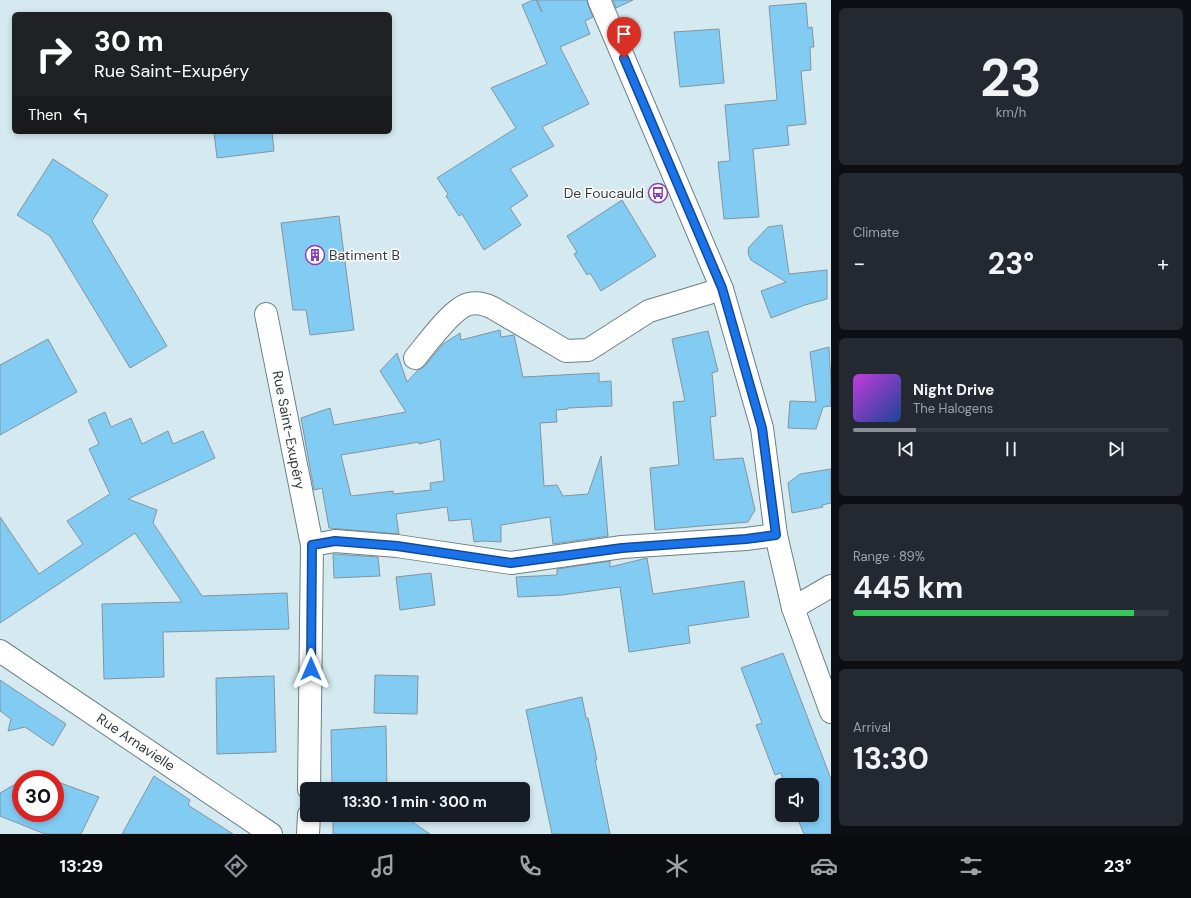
<!DOCTYPE html>
<html lang="en">
<head>
<meta charset="utf-8">
<style>
  body { margin:0; font-family:"DM Sans",sans-serif; background:#242831; color:#f1f3f6; height:100vh; display:flex; flex-direction:column; font-size:15px; white-space:nowrap }
  * { box-sizing:border-box; margin:0 }
  p { font-size:13px; color:#9ea1a6 }
  .icon { flex:none; width:22px; height:22px; fill:none; stroke:currentColor; stroke-width:2; stroke-linecap:round; stroke-linejoin:round }
  .map { position:relative; flex:1; overflow:hidden }
  .drawer { display:flex; flex-direction:column; gap:8px; padding:8px; background:#0d0f14; width:360px }
  .drawer>* { flex:none }
  .banner { position:absolute; left:12px; top:12px; width:380px; height:122px; border-radius:6px; box-shadow:0 2px 6px #0003; background:#202124; color:#fff; overflow:hidden }
  .buttons { position:absolute; left:775px; top:778px; display:grid; gap:8px }
  .buttons a { display:grid; place-items:center; width:44px; height:44px; border-radius:6px; background:#171b24; box-shadow:0 2px 6px #0003; font-size:20px }
  .speed { position:absolute; left:12px; top:770px; display:flex; gap:8px; font-size:20px; font-weight:700; text-align:center }
  .speed>* { display:grid; place-content:center; width:52px; height:52px; border-radius:50%; background:#171b24; box-shadow:0 2px 6px #0003; line-height:1 }
  .speed .limit { border:6px solid #d22; background:#fff; color:#111 }
  .pin { position:absolute; display:grid; place-items:center; width:34px; height:34px; color:#fff; margin:-41px -17px; border-radius:50% 50% 50% 0; rotate:-45deg; box-shadow:0 0 4px #0007 }
  .pin .icon { rotate:45deg }
  .me { position:absolute; width:44px; margin:-22px; rotate:0deg; stroke-linejoin:round; filter:drop-shadow(0 0 3px #0008) }
  .turn { display:flex; align-items:center; gap:14px; height:84px; padding:0 16px; font-size:18px }
  .turn .icon { width:52px; height:52px; stroke-width:2.5 }
  .turn b { display:block; font-size:28px; line-height:34px }
  .then { display:flex; align-items:center; height:38px; padding:0 16px; background:#0003; gap:8px; font-size:15px }
  .big { font-size:30px; font-weight:700; line-height:1.1 }
  .drawer .widget { flex:1; display:flex; flex-direction:column; justify-content:center; gap:6px; min-width:0; padding:0 14px; border-radius:6px; background:#242831 }
  .drawer .dial { align-items:center; gap:0 }
  .dial b { font-size:52px; line-height:1 }
  .song { display:flex; align-items:center; gap:12px }
  .cover { width:48px; height:48px; border-radius:6px; background:linear-gradient(135deg,hsl(290 70% 55%),hsl(220 70% 35%)) }
  .played { height:4px; border-radius:2px; background:linear-gradient(90deg,#8c9099 20%,#363941 20%) }
  .keys { display:flex; justify-content:space-around; direction:ltr }
  .heat { display:flex; justify-content:space-between; align-items:center; font-size:22px; direction:ltr }
  .charge { height:6px; border-radius:3px; background:linear-gradient(90deg,#34c759 89%,#363941 0) }
  .trip { position:absolute; left:300px; top:782px; width:230px; height:40px; border-radius:6px; background:#171b24; box-shadow:0 2px 6px #0003; font-weight:700; line-height:40px; text-align:center }
  .tab-bar { display:flex; height:64px; justify-content:space-around; align-items:center; background:#090b0e; color:#9ea1a6 }
  .tab-bar .icon { width:28px; height:28px }
  .tab-bar .on { color:#8c9099 }
  .tab-bar b { font-size:18px; color:#f1f3f6 }
  main { display:flex; flex:1; min-height:0 }
  .map>svg:first-child { display:block }
</style>
</head>
<body>
<main>
<div class="map">
<svg width="831" height="834" viewBox="0 0 831 834">
  <rect width="100%" height="100%" fill="#d4eaf0"/>
  <!-- building -->
  <g fill="#82ccf4" stroke="#83949e" fill-rule="evenodd">
    <path d="M 533,0 L 536,0 L 542,12 L 537,0 L 587,0 L 588,5 L 593,17 L 585,21 L 590,34 L 560,47 L 589,104 L 542,127 L 554,146 L 510,169 L 528,196 L 510,208 L 521,225 L 484,250 L 462,214 L 459,216 L 446,196 L 448,194 L 437,178 L 516,128 L 491,88 L 547,64 L 522,5 Z"/>
    <path d="M 613,0 L 633,0 L 616,8 Z"/>
    <path d="M 806,3 L 808,28 L 812,27 L 814,47 L 810,47 L 811,70 L 801,71 L 806,124 L 787,126 L 789,145 L 753,149 L 759,217 L 724,219 L 718,162 L 730,161 L 725,105 L 777,100 L 769,6 Z"/>
    <path d="M 719,29 L 724,83 L 680,87 L 674,32 Z"/>
    <path d="M 214,132 L 272,132 L 274,151 L 217,158 Z"/>
    <path d="M 53,159 L 108,195 L 92,221 L 167,346 L 130,368 L 50,236 L 17,215 Z"/>
    <path d="M 622,200 L 656,256 L 601,291 L 590,273 L 587,275 L 574,254 L 577,252 L 567,236 Z"/>
    <path d="M 339,216 L 354,330 L 310,335 L 306,310 L 293,310 L 281,223 Z"/>
    <path d="M 782,225 L 789,274 L 827,270 L 827,299 L 805,305 L 771,318 L 761,291 L 786,282 L 751,260 L 749,256 L 748,251 L 749,247 L 768,227 Z"/>
    <path d="M 500,330 L 501,337 L 514,335 L 523,377 L 599,373 L 599,382 L 611,381 L 612,406 L 568,408 L 568,409 L 556,410 L 557,422 L 540,423 L 544,486 L 557,485 L 563,496 L 588,494 L 601,456 L 608,536 L 553,544 L 550,517 L 501,525 L 501,542 L 483,541 L 474,542 L 471,519 L 449,521 L 447,507 L 396,514 L 399,534 L 329,528 L 322,488 L 314,490 L 301,418 L 330,408 L 334,425 L 406,412 L 380,371 L 397,353 L 407,382 L 418,370 L 425,366 L 443,344 L 460,333 L 461,340 ZM 440,439 L 444,481 L 430,483 L 431,490 L 393,494 L 393,491 L 351,496 L 341,455 L 419,442 L 419,444 Z"/>
    <path d="M 708,331 L 718,371 L 712,373 L 716,416 L 710,417 L 714,460 L 743,458 L 755,510 L 748,522 L 655,530 L 650,468 L 679,465 L 673,402 L 685,401 L 672,339 Z"/>
    <path d="M 48,339 L 77,392 L 0,435 L 0,365 Z"/>
    <path d="M 829,347 L 831,383 L 831,406 L 823,407 L 816,429 L 788,428 L 790,401 L 816,402 L 810,352 Z"/>
    <path d="M 105,412 L 111,427 L 131,418 L 142,444 L 168,431 L 173,444 L 203,431 L 215,458 L 128,499 L 157,510 L 153,523 L 202,596 L 287,593 L 289,629 L 163,632 L 164,677 L 104,679 L 102,604 L 182,602 L 135,533 L 0,623 L 0,517 L 39,574 L 83,544 L 67,521 L 110,494 L 89,449 L 99,444 L 88,420 Z"/>
    <path d="M 831,469 L 831,503 L 822,505 L 823,507 L 792,513 L 788,483 L 800,474 Z"/>
    <path d="M 333,554 L 378,557 L 380,576 L 334,578 Z"/>
    <path d="M 647,558 L 653,594 L 744,581 L 749,617 L 688,626 L 690,643 L 629,652 L 620,587 L 562,595 L 518,597 L 516,577 L 557,575 L 557,569 L 610,561 L 610,567 Z"/>
    <path d="M 431,573 L 435,605 L 400,610 L 396,577 Z"/>
    <path d="M 783,653 L 831,779 L 831,834 L 804,834 L 796,815 L 812,815 L 812,785 L 785,785 L 781,773 L 775,775 L 756,725 L 762,723 L 741,668 Z"/>
    <path d="M 375,675 L 418,676 L 417,714 L 374,713 Z"/>
    <path d="M 274,676 L 276,752 L 217,754 L 216,678 Z"/>
    <path d="M 0,680 L 66,724 L 53,746 L 25,727 L 8,731 L 11,719 L 0,711 Z"/>
    <path d="M 582,697 L 586,718 L 588,718 L 597,760 L 595,760 L 610,834 L 552,834 L 526,710 Z"/>
    <path d="M 386,726 L 387,789 L 332,789 L 331,730 Z"/>
    <path d="M 35,774 L 50,779 L 25,779 Z"/>
    <path d="M 154,776 L 190,800 L 188,805 L 233,834 L 122,834 Z"/>
    <path d="M 21,781 L 21,813 L 55,813 L 55,781 L 99,797 L 81,834 L 45,834 L 0,816 L 0,793 Z"/>
    <path d="M 333,815 L 402,815 L 430,834 L 333,834 Z"/>
  </g>
  <g fill="none" stroke-linecap="round" stroke-linejoin="round">
    <defs>
      <g id="minor">
        <path d="M 266,314 L 312,545 L 309,789"/>
        <path d="M 415,358 C 427,344 452,308 469,304 C 478,302 485,304 493,308 L 566,351 L 588,350 L 649,311 L 722,289"/>
        <path d="M 312,545 L 335,541 L 397,546 L 511,563 L 622,547 L 746,539 L 776,535"/>
        <path d="M 793,608 L 831,586"/>
        <path d="M 308,834 L 309,815"/>
      </g>
      <g id="tertiary">
        <path d="M 599,0 L 722,289 L 762,428 L 776,535 L 793,608 L 831,712"/>
        <path d="M 0,651 L 271,834"/>
      </g>
    </defs>
    <!-- minor casing -->
    <use href="#minor" stroke="#6c8085" stroke-width="24"/>
    <!-- tertiary casing -->
    <use href="#tertiary" stroke="#6c8085" stroke-width="24"/>
    <!-- minor -->
    <use href="#minor" stroke="#fff" stroke-width="22"/>
    <!-- tertiary -->
    <use href="#tertiary" stroke="#fff" stroke-width="22"/>
  </g>
  <g fill="none" stroke-linecap="round" stroke-linejoin="round">
    <defs>
      <path id="route" d="M 311,669 L 312,545 L 335,541 L 397,546 L 511,563 L 622,548 L 746,539 L 776,535 L 762,428 L 722,288 L 624,58"/>
    </defs>
    <!-- route casing -->
    <use href="#route" stroke="#114b97" stroke-width="10"/>
    <!-- route -->
    <use href="#route" stroke="#1a73e8" stroke-width="7"/>
  </g>
  <!-- icons -->
  <defs>
    <symbol id="bus-ring" viewBox="-11 -11 22 22"><circle r="9.5" fill="#fff" stroke="#8e40b1" stroke-width="1.5"/><path d="M-5-6H5V4H4V6H2V4H-2V6H-4V4H-5ZM-3.5-4V0h7V-4ZM-3.5 1.2v1.5H-2V1.2ZM2 1.2v1.5H3.5V1.2Z" fill="#8e40b1"/></symbol>
    <symbol id="building-ring" viewBox="-11 -11 22 22"><circle r="9.5" fill="#fff" stroke="#8e40b1" stroke-width="1.5"/><path d="M-4-6H4V6H1V3H-1V6H-4ZM-2.5-4.3h1.7v1.8h-1.7ZM.8-4.3h1.7v1.8H.8ZM-2.5-1h1.7V.8h-1.7ZM.8-1h1.7V.8H.8Z" fill="#8e40b1"/></symbol>
  </defs>
  <g fill-rule="evenodd">
    <use href="#bus-ring" x="647" y="182" width="22" height="22"/>
    <use href="#building-ring" x="304" y="244" width="22" height="22"/>
  </g>
  <g text-anchor="middle" stroke-width="3" stroke-linejoin="round" paint-order="stroke">
    <!-- poi labels -->
    <g font-size="14" fill="#353d3f" stroke="#fff" text-anchor="end">
      <text x="644" y="198">De Foucauld</text>
      <text x="329" y="260" text-anchor="start">Batiment B</text>
    </g>
    <!-- street labels -->
    <g font-size="14" fill="#353d3f" stroke="#fff">
      <text transform="translate(289 430) rotate(79)" y="5">Rue Saint-Exupéry</text>
      <text transform="translate(136 742) rotate(34)" y="5">Rue Arnavielle</text>
    </g>
  </g>
</svg>
<div class="buttons">
<a><svg class="icon" aria-label="sound" viewBox="0 0 24 24"><path d="M4 9h4l5-4v14l-5-4H4zM17 9q2 3 0 6"/></svg></a>
</div>
<div class="speed"><div class="limit">30</div></div>
<div class="pin" style="left:624px;top:58px;background:#d93025"><svg class="icon" aria-label="arrive" viewBox="0 0 24 24"><path d="M6 21V4h12l-3 4 3 4H6"/></svg></div>
<svg class="me" style="left:311px;top:669px" viewBox="-20 -20 40 40"><path d="M0-17L14 15 0 8-14 15z" fill="#1a73e8" stroke="#fff" stroke-width="4"/></svg>
<div class="trip">13:30 · 1 min · 300 m</div>
<div class="banner">
<div class="turn"><svg class="icon" aria-label="right" viewBox="0 0 24 24"><path d="M7 20v-9h11M14 6l5 5-5 5"/></svg><div><b>30 m</b>Rue Saint-Exupéry</div></div>
<div class="then">Then<svg class="icon" aria-label="left" viewBox="0 0 24 24"><path d="M17 20v-9H6M10 6l-5 5 5 5"/></svg></div>
</div>
</div>
<section class="drawer">
<div class="widget dial"><b>23</b><p>km/h</p></div>
<div class="widget"><p>Climate</p>
<div class="heat"><a>−</a><b class="big">23°</b><a>+</a></div>
</div>
<div class="widget">
<div class="song"><i class="cover"></i><div><b>Night Drive</b><p>The Halogens</p></div></div>
<div class="played"></div>
<div class="keys"><svg class="icon" aria-label="previous" viewBox="0 0 24 24"><path d="M18 5L8 12l10 7zM5 5v14"/></svg><svg class="icon" aria-label="pause" viewBox="0 0 24 24"><path d="M8 5v14M16 5v14"/></svg><svg class="icon" aria-label="next" viewBox="0 0 24 24"><path d="M6 5l10 7-10 7zM19 5v14"/></svg></div>
</div>
<div class="widget"><p>Range · 89%</p><b class="big">445 km</b><div class="charge"></div></div>
<div class="widget"><p>Arrival</p><b class="big">13:30</b></div>
</section>
</main>
<nav class="tab-bar">
<b>13:29</b>
<svg class="icon on" aria-label="directions" viewBox="0 0 24 24"><path d="M12 3l9 9-9 9-9-9zM9 14v-3h6M13 9l2 2-2 2"/></svg>
<svg class="icon" aria-label="music" viewBox="0 0 24 24"><path d="M9 18V5l10-2v13"/><circle cx="6" cy="18" r="3"/><circle cx="16" cy="16" r="3"/></svg>
<svg class="icon" aria-label="phone" viewBox="0 0 24 24"><path d="M5 4h4l2 5-3 2q2 4 5 5l2-3 5 2v4C11 20 4 13 5 4z"/></svg>
<svg class="icon" aria-label="climate" viewBox="0 0 24 24"><path d="M12 3v18M4 7l16 10M4 17L20 7"/></svg>
<svg class="icon" aria-label="car" viewBox="0 0 24 24"><path d="M5 17H2v-5l4-1 3-4h7l3 4 3 1v5h-3M9 17h6M6 11h13"/><circle cx="7" cy="17" r="2"/><circle cx="17" cy="17" r="2"/></svg>
<svg class="icon" aria-label="filters" viewBox="0 0 24 24"><path d="M4 7h16M4 17h16"/><circle cx="9" cy="7" r="2"/><circle cx="15" cy="17" r="2"/></svg>
<b>23°</b>
</nav>
</body>
</html>
